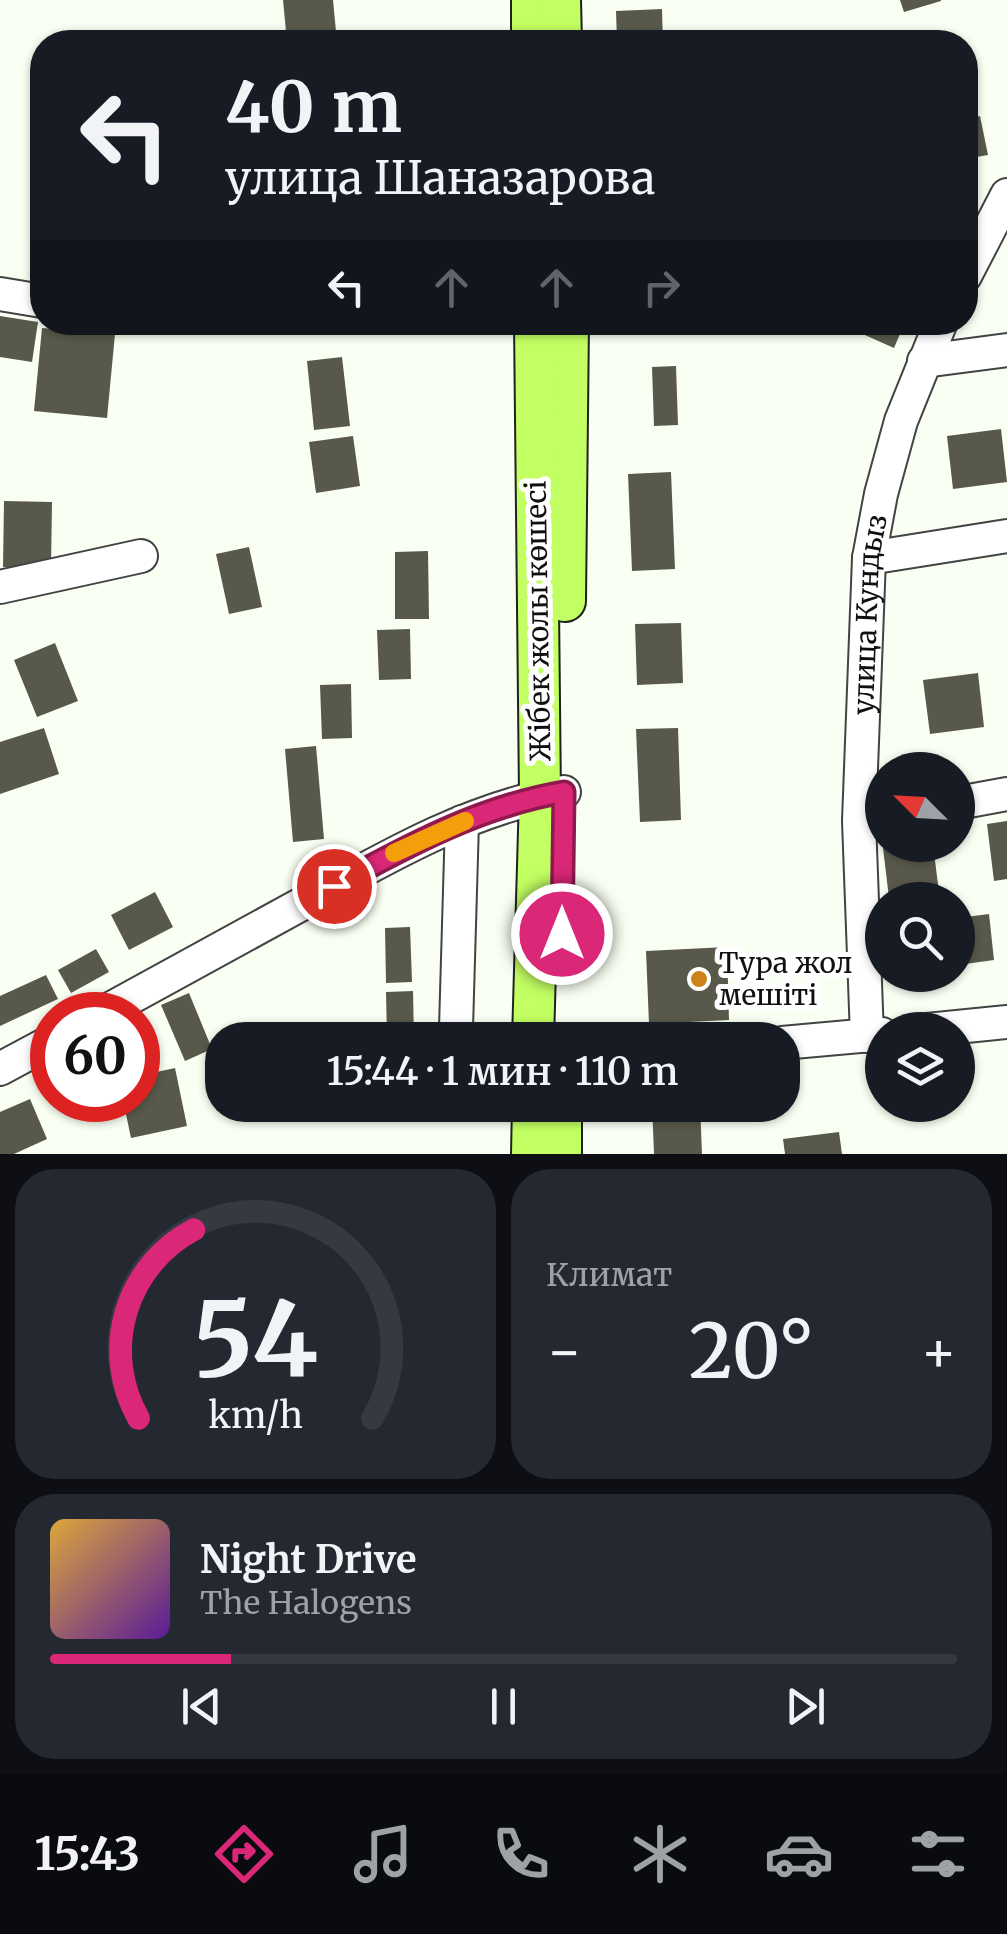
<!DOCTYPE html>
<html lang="ru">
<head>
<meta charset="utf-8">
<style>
  body { margin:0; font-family:Merriweather,serif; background:#242831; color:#f1f3f6; height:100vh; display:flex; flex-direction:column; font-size:38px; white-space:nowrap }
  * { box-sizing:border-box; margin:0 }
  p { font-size:32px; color:#9ea1a6 }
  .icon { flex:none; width:55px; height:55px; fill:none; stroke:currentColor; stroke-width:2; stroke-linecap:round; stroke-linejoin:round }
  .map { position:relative; height:1154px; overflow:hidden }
  .details { display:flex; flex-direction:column; gap:15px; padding:15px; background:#0d0f14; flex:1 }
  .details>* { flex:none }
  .top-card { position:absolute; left:30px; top:30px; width:948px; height:305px; border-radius:40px; box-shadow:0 2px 8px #0004; background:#171b24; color:#f1f3f6; overflow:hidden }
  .needle { width:65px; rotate:294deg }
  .controls { position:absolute; left:865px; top:752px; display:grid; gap:20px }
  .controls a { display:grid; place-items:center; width:110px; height:110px; border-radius:50%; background:#171b24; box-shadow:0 2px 8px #0004; font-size:50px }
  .speed { position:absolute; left:30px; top:992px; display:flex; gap:20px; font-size:50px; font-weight:700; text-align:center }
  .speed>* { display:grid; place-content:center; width:130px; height:130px; border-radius:50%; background:#171b24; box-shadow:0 2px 8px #0004; line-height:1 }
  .speed .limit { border:15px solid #d22; background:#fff; color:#111 }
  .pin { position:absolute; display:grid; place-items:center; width:85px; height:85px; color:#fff; margin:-42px; border:5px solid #fff; border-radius:50%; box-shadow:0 2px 10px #0007 }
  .me { position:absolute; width:110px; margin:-55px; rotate:0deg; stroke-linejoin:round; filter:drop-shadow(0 0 8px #0008) }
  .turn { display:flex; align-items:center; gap:35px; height:210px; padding:0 30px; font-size:45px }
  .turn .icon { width:130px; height:130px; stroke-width:2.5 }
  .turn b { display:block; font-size:70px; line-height:85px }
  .lanes { display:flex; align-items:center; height:95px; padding:0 30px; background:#0003; justify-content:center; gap:50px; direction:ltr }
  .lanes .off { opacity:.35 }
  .big { font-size:75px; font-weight:600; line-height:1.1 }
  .details .card { flex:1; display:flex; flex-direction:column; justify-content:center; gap:15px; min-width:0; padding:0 35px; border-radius:40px; background:#242831 }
  .details .dial { align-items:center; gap:0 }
  .dial svg { height:260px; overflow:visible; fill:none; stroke:#363941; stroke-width:7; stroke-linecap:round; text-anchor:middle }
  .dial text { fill:#f1f3f6; stroke:none }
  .song { display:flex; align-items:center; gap:30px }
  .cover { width:120px; height:120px; border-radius:15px; background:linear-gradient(135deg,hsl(40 70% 55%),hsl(270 70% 35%)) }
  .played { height:10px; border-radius:5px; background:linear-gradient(90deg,#db2777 20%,#363941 20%) }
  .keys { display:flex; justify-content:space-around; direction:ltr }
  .heat { display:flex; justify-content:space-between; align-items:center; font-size:55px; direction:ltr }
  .details .tiles { flex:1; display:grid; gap:15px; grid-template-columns:1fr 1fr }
  .card:last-child { grid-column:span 2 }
  .trip { position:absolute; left:205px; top:1022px; width:595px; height:100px; border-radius:40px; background:#171b24; box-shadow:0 2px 8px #0004; font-weight:600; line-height:100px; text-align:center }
  .dock { display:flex; height:160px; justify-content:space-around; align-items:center; background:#090b0e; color:#9ea1a6 }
  .dock .icon { width:70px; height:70px }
  .dock .current { color:#db2777 }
  .dock b { font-size:45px; color:#f1f3f6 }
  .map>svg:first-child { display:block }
</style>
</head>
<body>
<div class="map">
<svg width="1007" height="1154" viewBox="0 0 1007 1154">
  <rect width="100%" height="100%" fill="#f9fff2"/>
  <!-- building -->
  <g fill="#59594b">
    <path d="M 283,0 L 333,0 L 337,42 L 287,42 Z"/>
    <path d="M 900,0 L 941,0 L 941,1 L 904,12 Z"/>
    <path d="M 662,9 L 663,42 L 617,42 L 616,11 Z"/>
    <path d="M 134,34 L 175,35 L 175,42 L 134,42 Z"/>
    <path d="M 980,116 L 988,155 L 965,159 L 965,120 Z"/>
    <path d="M 39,237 L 42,237 L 42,291 L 30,289 Z"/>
    <path d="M 0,316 L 38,322 L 32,362 L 0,357 Z"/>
    <path d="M 849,322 L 905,322 L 894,348 L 847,327 Z"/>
    <path d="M 42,328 L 115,334 L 107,418 L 34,411 Z"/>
    <path d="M 342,357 L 350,426 L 314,430 L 307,361 Z"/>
    <path d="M 676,366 L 678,425 L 654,426 L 652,367 Z"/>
    <path d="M 1001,429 L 1007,482 L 953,489 L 947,436 Z"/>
    <path d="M 353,436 L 360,486 L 316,493 L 309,442 Z"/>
    <path d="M 671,472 L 675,569 L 632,571 L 628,474 Z"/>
    <path d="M 4,501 L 52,502 L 51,567 L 3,567 Z"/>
    <path d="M 249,547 L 262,607 L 229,614 L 216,554 Z"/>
    <path d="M 428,551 L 429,619 L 395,619 L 395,552 Z"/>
    <path d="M 681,623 L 683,683 L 637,685 L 635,624 Z"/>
    <path d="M 410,629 L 411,679 L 379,680 L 377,630 Z"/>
    <path d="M 55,643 L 78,701 L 37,717 L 14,660 Z"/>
    <path d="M 978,673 L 984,727 L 930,734 L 923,680 Z"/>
    <path d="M 351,684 L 352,738 L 322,739 L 320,685 Z"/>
    <path d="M 44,728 L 59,774 L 0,794 L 0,742 Z"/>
    <path d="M 678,728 L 681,820 L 640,822 L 636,729 Z"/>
    <path d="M 316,746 L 324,839 L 293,842 L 285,749 Z"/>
    <path d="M 1007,821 L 1007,879 L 994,881 L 987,824 Z"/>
    <path d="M 908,845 L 933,845 L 939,892 L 889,898 L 883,848 Z"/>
    <path d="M 155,892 L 173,927 L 129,950 L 111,915 Z"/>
    <path d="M 989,914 L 994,960 L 958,965 L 958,918 Z"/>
    <path d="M 410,927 L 412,982 L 386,983 L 385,928 Z"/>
    <path d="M 727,947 L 729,1020 L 649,1024 L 646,951 Z"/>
    <path d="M 96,949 L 109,972 L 71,993 L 58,970 Z"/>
    <path d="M 46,975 L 58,999 L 0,1026 L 0,996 Z"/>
    <path d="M 413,991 L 414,1040 L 387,1040 L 386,992 Z"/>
    <path d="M 189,993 L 212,1049 L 185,1061 L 161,1005 Z"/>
    <path d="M 175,1068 L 187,1126 L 131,1138 L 123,1100 L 138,1100 L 138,1076 Z"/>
    <path d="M 30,1099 L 47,1139 L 14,1154 L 0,1154 L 0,1112 Z"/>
    <path d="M 652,1105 L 700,1105 L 702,1154 L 654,1154 Z"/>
    <path d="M 839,1132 L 842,1154 L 785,1154 L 783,1139 Z"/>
  </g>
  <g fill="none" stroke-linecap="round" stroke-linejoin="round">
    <defs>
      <g id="minor">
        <path d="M 965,276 L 1007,195"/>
        <path d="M 0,294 L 42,301"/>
        <path d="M 924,361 L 1007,350"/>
        <path d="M 869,558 L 1007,536"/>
        <path d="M 0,587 L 141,556"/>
        <path d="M 958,803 L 1007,794"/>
        <path d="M 462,822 L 456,1028 L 463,1040"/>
        <path d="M 99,1015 C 169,977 239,938 309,900 C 390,855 472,808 564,792"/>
        <path d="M 927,1030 L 1007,1022"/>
        <path id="s1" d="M 867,1036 L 859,821 L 869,558 L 881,494 L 901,421 L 941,322"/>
        <path d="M 782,1043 L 882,1034"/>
        <path d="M 0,1069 L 52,1041"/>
      </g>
      <g id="major">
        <path d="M 532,0 L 532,42"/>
        <path d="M 560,0 L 561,42"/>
        <path d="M 565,601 L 568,322"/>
        <path d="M 533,1040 L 540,796 L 535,322"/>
        <path d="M 532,1154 L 533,1105"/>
        <path d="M 561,1154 L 561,1105"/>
      </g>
    </defs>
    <!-- minor casing -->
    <use href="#minor" stroke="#434343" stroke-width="36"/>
    <!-- major casing -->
    <use href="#major" stroke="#212121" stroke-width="44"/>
    <!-- minor -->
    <use href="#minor" stroke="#fff" stroke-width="32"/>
    <!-- major -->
    <use href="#major" stroke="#c2ff62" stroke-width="40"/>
  </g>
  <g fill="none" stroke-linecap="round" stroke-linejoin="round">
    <defs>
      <path id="route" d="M 334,886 C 407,846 481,806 564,792 L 562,934"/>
    </defs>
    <!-- route casing -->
    <use href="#route" stroke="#8e194d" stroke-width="25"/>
    <!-- route -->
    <use href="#route" stroke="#db2777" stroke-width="18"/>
    <!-- slow -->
    <path stroke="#f59e0b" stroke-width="18" d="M 394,853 L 465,821"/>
  </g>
  <!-- markers -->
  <circle fill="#cd831a" stroke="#fff" stroke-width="4" cx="699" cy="979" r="10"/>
  <g text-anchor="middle" stroke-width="10" stroke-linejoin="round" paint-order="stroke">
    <!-- street labels -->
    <g font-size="28" fill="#101010" stroke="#fff">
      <text dy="10" stroke="none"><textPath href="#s1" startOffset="422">улица Кундыз</textPath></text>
      <text transform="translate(538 621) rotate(-91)" y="10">Жібек жолы көшесі</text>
    </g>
    <!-- poi labels -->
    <g font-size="28" fill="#101010" stroke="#fff" text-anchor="start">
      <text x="719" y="973">Тура жол<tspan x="719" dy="32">мешіті</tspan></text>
    </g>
  </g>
</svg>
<div class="controls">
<a><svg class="needle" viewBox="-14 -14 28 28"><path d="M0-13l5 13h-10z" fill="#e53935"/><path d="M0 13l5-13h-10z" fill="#9ea1a6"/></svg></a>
<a><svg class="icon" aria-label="search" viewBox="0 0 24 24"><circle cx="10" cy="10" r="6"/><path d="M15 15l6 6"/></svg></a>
<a><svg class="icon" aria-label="layers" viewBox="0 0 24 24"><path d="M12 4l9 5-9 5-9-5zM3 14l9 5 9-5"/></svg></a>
</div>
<div class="speed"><div class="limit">60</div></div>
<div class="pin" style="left:334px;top:886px;background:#d93025"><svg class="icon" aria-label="arrive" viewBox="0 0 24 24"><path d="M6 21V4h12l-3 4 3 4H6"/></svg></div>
<svg class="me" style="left:562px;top:934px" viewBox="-20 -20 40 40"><circle r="17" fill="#db2777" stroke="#fff" stroke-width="3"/><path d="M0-11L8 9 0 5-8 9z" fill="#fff"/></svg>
<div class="trip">15:44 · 1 мин · 110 m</div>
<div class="top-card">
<div class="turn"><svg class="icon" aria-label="left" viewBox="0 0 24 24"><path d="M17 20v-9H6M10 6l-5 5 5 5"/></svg><div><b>40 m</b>улица Шаназарова</div></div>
<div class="lanes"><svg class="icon" aria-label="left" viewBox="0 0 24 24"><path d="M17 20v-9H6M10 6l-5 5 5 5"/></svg><svg class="icon off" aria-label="ahead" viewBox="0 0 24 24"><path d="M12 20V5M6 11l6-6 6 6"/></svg><svg class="icon off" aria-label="ahead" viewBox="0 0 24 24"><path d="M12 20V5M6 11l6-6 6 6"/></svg><svg class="icon off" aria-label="right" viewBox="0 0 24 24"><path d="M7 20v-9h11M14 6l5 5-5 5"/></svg></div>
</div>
</div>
<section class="details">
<div class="tiles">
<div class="card dial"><svg viewBox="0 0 100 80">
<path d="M14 69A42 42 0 1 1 86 69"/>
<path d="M14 69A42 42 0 0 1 31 11" stroke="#db2777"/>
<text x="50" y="56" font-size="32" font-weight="700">54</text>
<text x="50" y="72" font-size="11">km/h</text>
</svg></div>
<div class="card"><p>Климат</p>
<div class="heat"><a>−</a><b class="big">20°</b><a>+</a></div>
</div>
<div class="card">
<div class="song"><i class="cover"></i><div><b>Night Drive</b><p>The Halogens</p></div></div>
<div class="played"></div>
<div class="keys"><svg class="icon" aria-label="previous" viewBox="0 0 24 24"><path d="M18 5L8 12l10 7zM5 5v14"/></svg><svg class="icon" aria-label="pause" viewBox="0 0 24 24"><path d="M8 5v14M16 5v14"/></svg><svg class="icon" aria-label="next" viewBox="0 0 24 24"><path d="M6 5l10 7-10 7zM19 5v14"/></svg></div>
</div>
</div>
</section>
<nav class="dock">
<b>15:43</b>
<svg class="icon current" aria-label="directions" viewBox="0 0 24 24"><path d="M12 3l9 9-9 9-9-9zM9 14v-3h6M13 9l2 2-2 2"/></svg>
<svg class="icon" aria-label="music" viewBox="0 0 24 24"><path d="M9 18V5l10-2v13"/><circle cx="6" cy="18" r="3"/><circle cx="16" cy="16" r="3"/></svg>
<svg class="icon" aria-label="phone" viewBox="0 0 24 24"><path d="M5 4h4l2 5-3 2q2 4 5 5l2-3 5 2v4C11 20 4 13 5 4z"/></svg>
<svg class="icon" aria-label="climate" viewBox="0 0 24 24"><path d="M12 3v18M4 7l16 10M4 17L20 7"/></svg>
<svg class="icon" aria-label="car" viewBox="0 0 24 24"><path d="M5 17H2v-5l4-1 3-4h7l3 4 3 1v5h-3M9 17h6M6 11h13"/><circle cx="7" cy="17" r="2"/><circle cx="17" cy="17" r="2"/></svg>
<svg class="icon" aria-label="filters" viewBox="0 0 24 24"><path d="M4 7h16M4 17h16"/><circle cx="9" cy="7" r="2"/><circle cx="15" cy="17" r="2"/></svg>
</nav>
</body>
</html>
